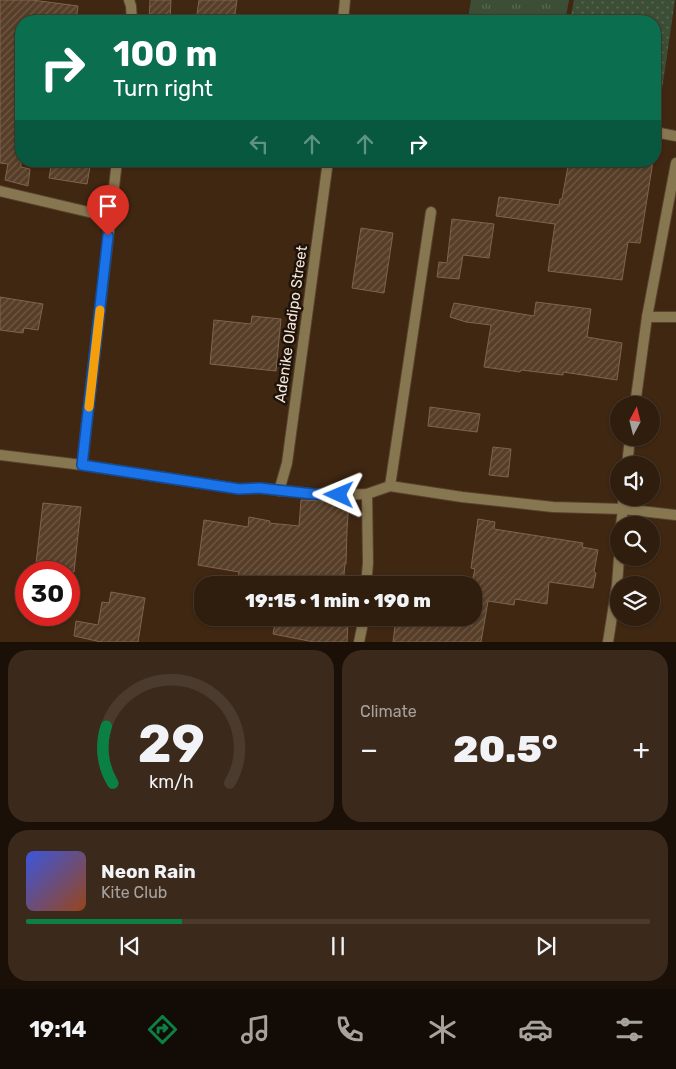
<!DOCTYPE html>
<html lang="en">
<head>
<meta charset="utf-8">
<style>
  body { margin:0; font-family:Rubik,sans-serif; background:#3b2a1c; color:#f1f3f6; height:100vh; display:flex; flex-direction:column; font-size:19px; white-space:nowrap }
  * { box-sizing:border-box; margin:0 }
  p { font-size:16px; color:#a7a29e }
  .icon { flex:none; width:28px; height:28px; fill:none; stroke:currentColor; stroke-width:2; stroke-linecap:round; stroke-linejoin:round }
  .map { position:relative; height:642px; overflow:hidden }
  .details { display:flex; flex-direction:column; gap:8px; padding:8px; background:#1a1008; flex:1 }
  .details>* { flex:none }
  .banner { position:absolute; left:15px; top:15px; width:646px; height:152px; border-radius:20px; box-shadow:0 1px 4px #0004,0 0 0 1px #4a3b2e; background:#0b6e4f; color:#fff; overflow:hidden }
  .needle { width:32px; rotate:7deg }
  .controls { position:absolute; left:610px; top:396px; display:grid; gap:10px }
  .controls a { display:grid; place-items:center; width:50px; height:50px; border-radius:50%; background:#2f1d0e; box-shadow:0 1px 4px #0004,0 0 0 1px #4a3b2e; font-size:25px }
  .speed { position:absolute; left:15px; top:561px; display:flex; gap:10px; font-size:25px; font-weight:700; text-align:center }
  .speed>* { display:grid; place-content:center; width:65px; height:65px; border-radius:50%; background:#2f1d0e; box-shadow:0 1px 4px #0004,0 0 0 1px #4a3b2e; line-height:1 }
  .speed .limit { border:8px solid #d22; background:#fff; color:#111 }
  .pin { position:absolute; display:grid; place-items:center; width:42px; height:42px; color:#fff; margin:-51px -21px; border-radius:50% 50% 50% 0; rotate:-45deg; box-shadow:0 0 5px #0007 }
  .pin .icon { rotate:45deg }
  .me { position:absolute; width:55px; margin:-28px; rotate:271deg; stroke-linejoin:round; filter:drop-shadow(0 0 4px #0008) }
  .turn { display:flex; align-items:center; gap:18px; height:105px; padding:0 15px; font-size:22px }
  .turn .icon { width:65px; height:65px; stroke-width:2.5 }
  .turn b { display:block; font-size:35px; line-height:42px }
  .lanes { display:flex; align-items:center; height:48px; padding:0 15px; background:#0003; justify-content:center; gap:25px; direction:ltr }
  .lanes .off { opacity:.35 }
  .big { font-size:38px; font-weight:800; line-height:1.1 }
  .details .card { flex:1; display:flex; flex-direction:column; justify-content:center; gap:8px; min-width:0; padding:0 18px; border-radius:20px; background:#3b2a1c }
  .details .dial { align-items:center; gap:0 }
  .dial svg { height:130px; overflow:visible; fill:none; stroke:#4a3b2e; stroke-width:7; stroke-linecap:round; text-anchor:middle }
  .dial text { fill:#f1f3f6; stroke:none }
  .song { display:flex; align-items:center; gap:15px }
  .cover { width:60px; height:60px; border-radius:8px; background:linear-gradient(135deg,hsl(230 70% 55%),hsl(20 70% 35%)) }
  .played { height:5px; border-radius:2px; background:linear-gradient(90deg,#0b8043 25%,#4a3b2e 25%) }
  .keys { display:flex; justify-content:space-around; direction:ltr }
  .heat { display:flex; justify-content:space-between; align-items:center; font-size:28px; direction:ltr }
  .details .tiles { flex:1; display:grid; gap:8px; grid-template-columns:1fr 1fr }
  .card:last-child { grid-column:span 2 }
  .trip { position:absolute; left:194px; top:576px; width:288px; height:50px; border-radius:20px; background:#2f1d0e; box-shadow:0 1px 4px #0004,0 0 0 1px #4a3b2e; font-weight:800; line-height:50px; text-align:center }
  .menu { display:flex; height:80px; justify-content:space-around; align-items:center; background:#130c06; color:#a7a29e }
  .menu .icon { width:35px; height:35px }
  .menu .selected { color:#0b8043 }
  .menu b { font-size:22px; color:#f1f3f6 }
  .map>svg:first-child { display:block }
</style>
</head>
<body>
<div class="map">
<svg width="676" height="642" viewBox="0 0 676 642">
  <defs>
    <pattern id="grass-dots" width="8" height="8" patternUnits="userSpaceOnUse" patternTransform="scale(1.25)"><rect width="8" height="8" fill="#3d4e37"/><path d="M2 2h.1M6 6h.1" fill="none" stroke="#5a6853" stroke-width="1.8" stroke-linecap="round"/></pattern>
    <pattern id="park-tufts" width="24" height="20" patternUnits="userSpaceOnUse" patternTransform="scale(1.25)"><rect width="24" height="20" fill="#3d4e37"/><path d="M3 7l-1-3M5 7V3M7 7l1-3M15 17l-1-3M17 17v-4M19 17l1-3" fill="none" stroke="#5a6853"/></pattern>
    <pattern id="building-hatch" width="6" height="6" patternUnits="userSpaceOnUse" patternTransform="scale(1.25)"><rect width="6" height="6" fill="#573e28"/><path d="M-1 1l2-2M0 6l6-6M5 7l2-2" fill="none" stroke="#705a47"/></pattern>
  </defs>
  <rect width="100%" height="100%" fill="#3f2712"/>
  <!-- grass -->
  <path fill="url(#grass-dots)" d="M 574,0 L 675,0 L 662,90 L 655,89 L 655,21 L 570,21 Z"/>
  <!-- park -->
  <path fill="url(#park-tufts)" d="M 471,0 L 569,0 L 565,21 L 495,21 L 468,18 Z"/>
  <!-- building -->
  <g fill="url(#building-hatch)" stroke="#7f644e">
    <path d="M 0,0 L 32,0 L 78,6 L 76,21 L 21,21 L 20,92 L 21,92 L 21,167 L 30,169 L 28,186 L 5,180 L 8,164 L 0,163 Z"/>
    <path d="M 150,0 L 171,0 L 170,21 L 149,21 Z"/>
    <path d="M 199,0 L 237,0 L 234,21 L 196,21 Z"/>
    <path d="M 52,161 L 91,161 L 87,184 L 49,178 Z"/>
    <path d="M 569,161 L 653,161 L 640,243 L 628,242 L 622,280 L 548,271 L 555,224 L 496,216 L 499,197 L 559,205 L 560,199 L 562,199 Z"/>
    <path d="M 452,219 L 494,224 L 489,258 L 463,255 L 459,279 L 437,277 L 439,262 L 447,263 Z"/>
    <path d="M 361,228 L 393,233 L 384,293 L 352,288 Z"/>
    <path d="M 0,297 L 43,304 L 38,330 L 24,328 L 23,333 L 0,330 Z"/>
    <path d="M 536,302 L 591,309 L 587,337 L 622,343 L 617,380 L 563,372 L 563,375 L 521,370 L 520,372 L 484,367 L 491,325 L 466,322 L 450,317 L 454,303 L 534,316 Z"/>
    <path d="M 252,316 L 281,319 L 276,371 L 210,364 L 214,320 L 251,324 Z"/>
    <path d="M 430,407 L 480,414 L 477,432 L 428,426 Z"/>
    <path d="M 493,447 L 511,449 L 508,477 L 489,475 Z"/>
    <path d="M 301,500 L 349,502 L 347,529 L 346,564 L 345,564 L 343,585 L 237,585 L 239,572 L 198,565 L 204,520 L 248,527 L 249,517 L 270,521 L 269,523 L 299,526 Z"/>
    <path d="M 43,503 L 81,507 L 74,572 L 35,572 Z"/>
    <path d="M 478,519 L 495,522 L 494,529 L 583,543 L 582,547 L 598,550 L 594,572 L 596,573 L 593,588 L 549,582 L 547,604 L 515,599 L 514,605 L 488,601 L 481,642 L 393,642 L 396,618 L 421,618 L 472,626 L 472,582 L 475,569 L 471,568 Z"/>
    <path d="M 111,592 L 145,598 L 138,642 L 101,642 L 74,636 L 76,621 L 98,625 L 102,602 L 109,603 Z"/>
    <path d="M 276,618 L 308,618 L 308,619 L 348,621 L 347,642 L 314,642 L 273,634 Z"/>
  </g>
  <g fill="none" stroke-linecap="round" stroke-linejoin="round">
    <defs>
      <g id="service">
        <path d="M 655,132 L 676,136"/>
        <path d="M 623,509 L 676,515"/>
      </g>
      <g id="minor">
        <path d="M 129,0 L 131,6 L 132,21"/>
        <path d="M 343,21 L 345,0"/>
        <path d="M 0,191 L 110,217"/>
        <path d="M 647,317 L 676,317"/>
        <path d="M 635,405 L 647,317 L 676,163"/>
        <path d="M 0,455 L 82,465 L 239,489 L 259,488 L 313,494 L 339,495 L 367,494 L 390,486 L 462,497 L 553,507 L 623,509 L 623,498"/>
        <path d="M 82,465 L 117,161"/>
        <path d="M 627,465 L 630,438"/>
        <path d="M 390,486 L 431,212"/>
        <path d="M 279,491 L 287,463 L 328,161"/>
        <path d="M 621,525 L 623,509"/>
        <path d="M 366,585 L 368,563 L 367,494"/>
        <path d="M 359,642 L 364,618"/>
        <path d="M 608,642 L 617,585 L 619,558"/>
      </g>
    </defs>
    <!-- service casing -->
    <use href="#service" stroke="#59422e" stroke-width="12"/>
    <!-- minor casing -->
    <use href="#minor" stroke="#59422e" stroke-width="12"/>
    <!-- service -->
    <use href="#service" stroke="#877751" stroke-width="10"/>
    <!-- minor -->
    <use href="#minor" stroke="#877751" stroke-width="10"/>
  </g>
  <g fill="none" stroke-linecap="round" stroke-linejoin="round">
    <defs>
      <path id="route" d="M 108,236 L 82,465 L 239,489 L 259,488 L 313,494 L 339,495"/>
    </defs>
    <!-- route casing -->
    <use href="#route" stroke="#114b97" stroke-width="12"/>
    <!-- route -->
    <use href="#route" stroke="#1a73e8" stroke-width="9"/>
    <!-- slow -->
    <path stroke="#f59e0b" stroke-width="9" d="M 89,407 L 100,310"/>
  </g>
  <g text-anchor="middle" stroke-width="5" stroke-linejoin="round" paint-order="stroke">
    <!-- street labels -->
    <g font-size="15" fill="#f6e6d9" stroke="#1e130a">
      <text transform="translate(291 324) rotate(-82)" y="5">Adenike Oladipo Street</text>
    </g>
  </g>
</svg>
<div class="controls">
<a><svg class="needle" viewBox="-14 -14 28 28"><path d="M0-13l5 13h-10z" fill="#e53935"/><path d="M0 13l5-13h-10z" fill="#a7a29e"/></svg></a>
<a><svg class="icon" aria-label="sound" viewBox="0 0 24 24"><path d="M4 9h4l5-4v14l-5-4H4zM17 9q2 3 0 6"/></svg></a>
<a><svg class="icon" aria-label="search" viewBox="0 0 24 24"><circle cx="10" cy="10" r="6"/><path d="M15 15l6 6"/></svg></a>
<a><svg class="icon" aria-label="layers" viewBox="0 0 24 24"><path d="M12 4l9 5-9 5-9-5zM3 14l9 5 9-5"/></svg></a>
</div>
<div class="speed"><div class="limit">30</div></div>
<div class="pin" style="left:108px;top:236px;background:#d93025"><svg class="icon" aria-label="arrive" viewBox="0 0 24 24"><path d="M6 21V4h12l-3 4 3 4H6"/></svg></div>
<svg class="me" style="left:339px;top:495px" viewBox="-20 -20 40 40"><path d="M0-17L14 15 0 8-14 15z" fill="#1a73e8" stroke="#fff" stroke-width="4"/></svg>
<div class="trip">19:15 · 1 min · 190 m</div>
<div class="banner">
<div class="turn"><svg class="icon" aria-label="right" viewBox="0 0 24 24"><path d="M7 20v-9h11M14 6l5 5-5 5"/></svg><div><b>100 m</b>Turn right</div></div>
<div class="lanes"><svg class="icon off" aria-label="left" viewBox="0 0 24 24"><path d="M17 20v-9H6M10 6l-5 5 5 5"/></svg><svg class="icon off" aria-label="ahead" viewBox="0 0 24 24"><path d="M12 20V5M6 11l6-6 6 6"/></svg><svg class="icon off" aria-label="ahead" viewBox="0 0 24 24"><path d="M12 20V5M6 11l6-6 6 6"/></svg><svg class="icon" aria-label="right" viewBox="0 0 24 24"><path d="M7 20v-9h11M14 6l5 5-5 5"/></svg></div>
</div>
</div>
<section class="details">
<div class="tiles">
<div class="card dial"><svg viewBox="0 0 100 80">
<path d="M14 69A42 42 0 1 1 86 69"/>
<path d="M14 69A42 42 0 0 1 10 34" stroke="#0b8043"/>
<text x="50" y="56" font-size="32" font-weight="700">29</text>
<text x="50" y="72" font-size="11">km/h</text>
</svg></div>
<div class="card"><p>Climate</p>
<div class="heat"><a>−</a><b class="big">20.5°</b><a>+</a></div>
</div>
<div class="card">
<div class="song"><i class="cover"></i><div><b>Neon Rain</b><p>Kite Club</p></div></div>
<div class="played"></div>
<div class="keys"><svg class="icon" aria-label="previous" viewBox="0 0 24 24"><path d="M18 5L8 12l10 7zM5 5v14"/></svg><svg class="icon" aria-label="pause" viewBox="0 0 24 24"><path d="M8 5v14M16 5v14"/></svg><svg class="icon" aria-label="next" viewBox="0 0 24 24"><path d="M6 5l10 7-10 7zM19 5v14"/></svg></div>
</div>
</div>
</section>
<nav class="menu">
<b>19:14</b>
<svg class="icon selected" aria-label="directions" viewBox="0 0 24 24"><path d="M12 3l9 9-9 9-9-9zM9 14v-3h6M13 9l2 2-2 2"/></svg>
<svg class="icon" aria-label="music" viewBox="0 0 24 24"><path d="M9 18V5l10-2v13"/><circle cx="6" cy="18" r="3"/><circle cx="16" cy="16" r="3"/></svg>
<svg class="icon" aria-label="phone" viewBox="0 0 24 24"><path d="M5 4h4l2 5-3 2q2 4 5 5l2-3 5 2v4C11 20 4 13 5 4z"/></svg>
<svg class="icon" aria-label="climate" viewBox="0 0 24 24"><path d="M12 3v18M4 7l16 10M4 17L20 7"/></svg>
<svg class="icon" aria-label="car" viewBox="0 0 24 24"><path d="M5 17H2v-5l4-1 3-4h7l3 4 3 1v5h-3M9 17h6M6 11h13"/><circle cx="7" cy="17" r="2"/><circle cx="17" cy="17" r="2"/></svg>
<svg class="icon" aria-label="filters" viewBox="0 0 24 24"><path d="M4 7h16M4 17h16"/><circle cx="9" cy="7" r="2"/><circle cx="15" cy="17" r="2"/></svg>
</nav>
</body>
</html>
